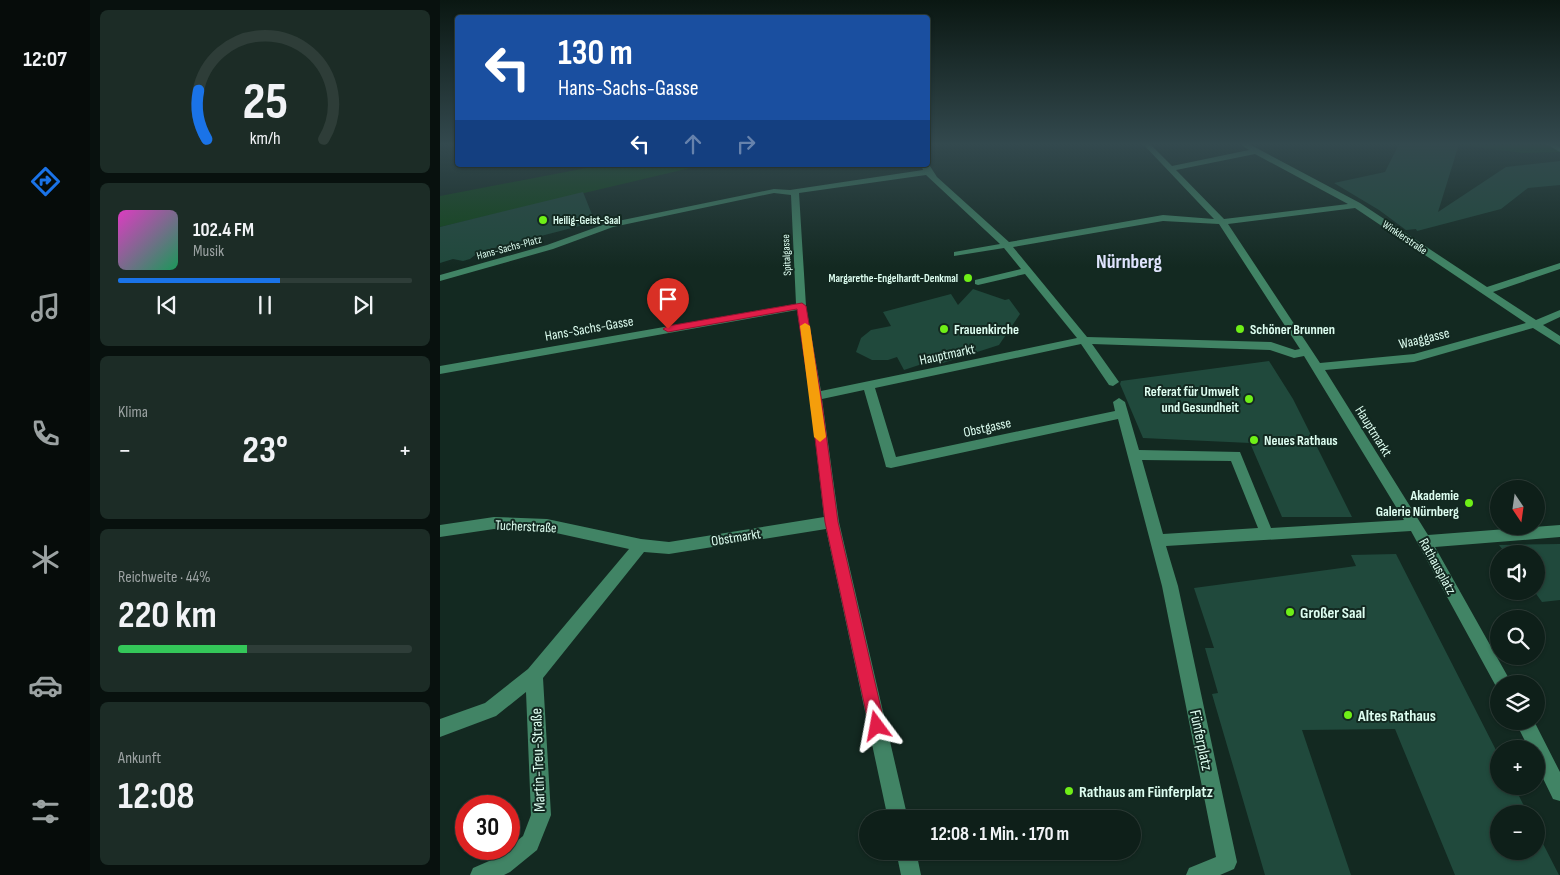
<!DOCTYPE html>
<html lang="de">
<head>
<meta charset="utf-8">
<style>
  body { margin:0; font-family:"Sofia Sans Condensed",sans-serif; background:#1c2c26; color:#f1f3f6; height:100vh; display:flex; flex-direction:column; font-size:19px; white-space:nowrap }
  * { box-sizing:border-box; margin:0 }
  p { font-size:16px; color:#9ba2a2 }
  .icon { flex:none; width:28px; height:28px; fill:none; stroke:currentColor; stroke-width:2; stroke-linecap:round; stroke-linejoin:round }
  .map { position:relative; flex:1; overflow:hidden }
  .side { display:flex; flex-direction:column; gap:10px; padding:10px; background:#08110e; width:350px }
  .side>* { flex:none }
  .guide { position:absolute; left:15px; top:15px; width:475px; height:152px; border-radius:5px; box-shadow:0 1px 4px #0004,0 0 0 1px #2e3d38; background:#1a4fa0; color:#fff; overflow:hidden }
  .needle { width:32px; rotate:167deg }
  .controls { position:absolute; left:1050px; top:480px; display:grid; gap:10px }
  .controls a { display:grid; place-items:center; width:55px; height:55px; border-radius:50%; background:#0e1f19; box-shadow:0 1px 4px #0004,0 0 0 1px #2e3d38; font-size:25px }
  .speed { position:absolute; left:15px; top:795px; display:flex; gap:10px; font-size:25px; font-weight:700; text-align:center }
  .speed>* { display:grid; place-content:center; width:65px; height:65px; border-radius:50%; background:#0e1f19; box-shadow:0 1px 4px #0004,0 0 0 1px #2e3d38; line-height:1 }
  .speed .limit { border:8px solid #d22; background:#fff; color:#111 }
  .pin { position:absolute; display:grid; place-items:center; width:42px; height:42px; color:#fff; margin:-51px -21px; border-radius:50% 50% 50% 0; rotate:-45deg; box-shadow:0 0 5px #0007 }
  .pin .icon { rotate:45deg }
  .me { position:absolute; width:55px; margin:-28px; rotate:347deg; stroke-linejoin:round; filter:drop-shadow(0 0 4px #0008) }
  .turn { display:flex; align-items:center; gap:18px; height:105px; padding:0 20px; font-size:22px }
  .turn .icon { width:65px; height:65px; stroke-width:2.5 }
  .turn b { display:block; font-size:35px; line-height:42px }
  .lanes { display:flex; align-items:center; height:48px; padding:0 20px; background:#0003; justify-content:center; gap:25px; direction:ltr }
  .lanes .off { opacity:.35 }
  .big { font-size:38px; font-weight:700; line-height:1.1 }
  .side .widget { flex:1; display:flex; flex-direction:column; justify-content:center; gap:8px; min-width:0; padding:0 18px; border-radius:8px; background:#1c2c26 }
  .side .dial { align-items:center; gap:0 }
  .dial svg { height:130px; overflow:visible; fill:none; stroke:#2e3d38; stroke-width:7; stroke-linecap:round; text-anchor:middle }
  .dial text { fill:#f1f3f6; stroke:none }
  .song { display:flex; align-items:center; gap:15px }
  .cover { width:60px; height:60px; border-radius:8px; background:linear-gradient(135deg,hsl(310 70% 55%),hsl(150 70% 35%)) }
  .played { height:5px; border-radius:2px; background:linear-gradient(90deg,#1a73e8 55%,#2e3d38 55%) }
  .keys { display:flex; justify-content:space-around; direction:ltr }
  .heat { display:flex; justify-content:space-between; align-items:center; font-size:28px; direction:ltr }
  .charge { height:8px; border-radius:4px; background:linear-gradient(90deg,#34c759 44%,#2e3d38 0) }
  .trip { position:absolute; left:419px; top:810px; width:282px; height:50px; border-radius:25px; background:#0e1f19; box-shadow:0 1px 4px #0004,0 0 0 1px #2e3d38; font-weight:700; line-height:50px; text-align:center }
  main { display:flex; flex:1; min-height:0 }
  .dock { display:flex; flex-direction:column; width:90px; justify-content:space-around; align-items:center; background:#060c0a; color:#9ba2a2 }
  .dock .icon { width:35px; height:35px }
  .dock .on { color:#1a73e8 }
  .dock b { font-size:22px; color:#f1f3f6 }
  .map>svg:first-child { display:block }
</style>
</head>
<body>
<main>
<nav class="dock">
<b>12:07</b>
<svg class="icon on" aria-label="directions" viewBox="0 0 24 24"><path d="M12 3l9 9-9 9-9-9zM9 14v-3h6M13 9l2 2-2 2"/></svg>
<svg class="icon" aria-label="music" viewBox="0 0 24 24"><path d="M9 18V5l10-2v13"/><circle cx="6" cy="18" r="3"/><circle cx="16" cy="16" r="3"/></svg>
<svg class="icon" aria-label="phone" viewBox="0 0 24 24"><path d="M5 4h4l2 5-3 2q2 4 5 5l2-3 5 2v4C11 20 4 13 5 4z"/></svg>
<svg class="icon" aria-label="climate" viewBox="0 0 24 24"><path d="M12 3v18M4 7l16 10M4 17L20 7"/></svg>
<svg class="icon" aria-label="car" viewBox="0 0 24 24"><path d="M5 17H2v-5l4-1 3-4h7l3 4 3 1v5h-3M9 17h6M6 11h13"/><circle cx="7" cy="17" r="2"/><circle cx="17" cy="17" r="2"/></svg>
<svg class="icon" aria-label="filters" viewBox="0 0 24 24"><path d="M4 7h16M4 17h16"/><circle cx="9" cy="7" r="2"/><circle cx="15" cy="17" r="2"/></svg>
</nav>
<section class="side">
<div class="widget dial"><svg viewBox="0 0 100 80">
<path d="M14 69A42 42 0 1 1 86 69"/>
<path d="M14 69A42 42 0 0 1 9 39" stroke="#1a73e8"/>
<text x="50" y="56" font-size="32" font-weight="700">25</text>
<text x="50" y="72" font-size="11">km/h</text>
</svg></div>
<div class="widget">
<div class="song"><i class="cover"></i><div><b>102.4 FM</b><p>Musik</p></div></div>
<div class="played"></div>
<div class="keys"><svg class="icon" aria-label="previous" viewBox="0 0 24 24"><path d="M18 5L8 12l10 7zM5 5v14"/></svg><svg class="icon" aria-label="pause" viewBox="0 0 24 24"><path d="M8 5v14M16 5v14"/></svg><svg class="icon" aria-label="next" viewBox="0 0 24 24"><path d="M6 5l10 7-10 7zM19 5v14"/></svg></div>
</div>
<div class="widget"><p>Klima</p>
<div class="heat"><a>−</a><b class="big">23°</b><a>+</a></div>
</div>
<div class="widget"><p>Reichweite · 44%</p><b class="big">220 km</b><div class="charge"></div></div>
<div class="widget"><p>Ankunft</p><b class="big">12:08</b></div>
</section>
<div class="map">
<svg width="1120" height="875" viewBox="0 0 1120 875">
  <rect width="100%" height="100%" fill="#132921"/>
  <!-- water -->
  <g fill="#0f4616">
    <path d="M 1012,144 L 1120,144 L 1120,152 L 1083,153 Z"/>
    <path d="M 162,165 L 263,165 L 0,227 L 0,196 Z"/>
  </g>
  <!-- building -->
  <g fill="#20493c">
    <path d="M 959,144 L 1019,144 L 998,212 L 1066,167 L 1120,161 L 1120,185 L 1088,188 L 1061,209 L 977,231 L 976,229 L 966,230 L 939,210 L 894,183 L 945,172 Z"/>
    <path d="M 143,192 L 155,222 L 39,252 L 30,259 L 23,261 L 13,259 L 0,263 L 0,227 Z"/>
    <path d="M 533,289 L 565,300 L 569,299 L 580,314 L 559,345 L 503,363 L 485,363 L 464,370 L 457,357 L 448,360 L 432,360 L 416,352 L 421,338 L 431,330 L 451,326 L 443,312 L 511,294 L 518,305 Z"/>
    <path d="M 829,361 L 853,399 L 912,517 L 842,517 L 810,443 L 703,438 L 680,384 L 681,381 Z"/>
    <path d="M 1120,544 L 1120,600 L 1102,602 L 1094,591 L 1096,591 L 1096,554 L 1066,554 L 1059,545 Z"/>
    <path d="M 956,554 L 1059,756 L 1059,786 L 1074,786 L 1088,814 L 1059,814 L 1059,851 L 1096,851 L 1096,830 L 1119,875 L 1015,875 L 955,729 L 862,730 L 911,875 L 825,875 L 772,694 L 778,693 L 765,648 L 774,648 L 754,588 L 916,566 L 911,555 Z"/>
  </g>
  <g fill="none" stroke-linecap="round" stroke-linejoin="round">
    <!-- minor -->
    <g fill="#418465" fill-rule="evenodd">
      <path d="M 703,144 L 710,144 L 732,166 L 809,150 L 800,144 L 809,144 L 920,203 L 1047,287 L 1120,263 L 1120,269 L 1053,292 L 1096,320 L 1120,310 L 1120,317 L 1103,325 L 1120,336 L 1120,345 L 1093,328 L 974,362 L 885,370 L 988,535 L 1120,525 L 1120,537 L 995,547 L 1072,684 L 1059,684 L 1058,690 L 971,531 L 726,546 L 738,586 L 797,862 L 794,869 L 780,875 L 746,875 L 749,868 L 776,857 L 722,586 L 678,419 L 451,468 L 446,467 L 445,463 L 424,390 L 382,399 L 399,522 L 468,819 L 448,819 L 386,529 L 229,554 L 204,552 L 103,678 L 111,815 L 97,850 L 70,872 L 64,875 L 30,875 L 33,868 L 56,858 L 83,836 L 91,815 L 86,692 L 56,716 L 0,737 L 0,719 L 45,703 L 88,669 L 189,549 L 107,531 L 54,529 L 0,537 L 0,525 L 54,517 L 107,519 L 201,539 L 229,542 L 384,517 L 370,396 L 357,310 L 0,374 L 0,366 L 356,304 L 351,195 L 334,193 L 173,227 L 113,249 L 0,281 L 0,275 L 107,245 L 168,223 L 334,189 L 350,190 L 483,170 L 481,165 L 488,165 L 488,163 L 497,177 L 569,242 L 723,215 L 774,219 ZM 815,154 L 908,204 L 784,219 L 736,170 ZM 486,175 L 560,244 L 514,252 L 514,256 L 564,248 L 581,269 L 535,280 L 535,284 L 538,285 L 585,274 L 637,338 L 381,391 L 366,306 L 359,193 ZM 915,208 L 1086,323 L 974,354 L 880,363 L 788,224 ZM 723,221 L 779,224 L 860,349 L 855,350 L 831,342 L 647,337 L 573,247 ZM 641,344 L 669,385 L 673,386 L 679,382 L 652,344 L 830,350 L 854,358 L 864,356 L 964,520 L 831,528 L 800,452 L 699,450 L 685,402 L 679,398 L 673,402 L 675,411 L 456,457 L 435,388 ZM 702,460 L 791,461 L 818,528 L 723,534 Z"/>
      <path d="M 1106,144 L 1115,144 L 1120,147 L 1120,152 Z"/>
      <path d="M 1075,721 L 1094,721 L 1120,772 L 1120,801 L 1113,799 L 1096,764 L 1096,749 L 1089,749 Z"/>
      <path d="M 456,851 L 476,851 L 481,875 L 461,875 Z"/>
    </g>
  </g>
  <!-- sky -->
  <linearGradient id="sky" x2="0" y2="1"><stop stop-color="#0a1712"/><stop offset="0.54" stop-color="#33494e"/><stop offset="1" stop-color="#33494e" stop-opacity="0"/></linearGradient>
  <rect width="1120" height="267" fill="url(#sky)"/>
  <!-- route -->
  <path fill="#e11d48" stroke="#92132f" d="M 362,303 L 366,306 L 381,396 L 398,522 L 445,726 L 443,732 L 437,735 L 432,732 L 429,726 L 385,522 L 370,396 L 357,309 L 228,332 L 223,329 L 228,326 Z"/>
  <!-- slow -->
  <path fill="#f59e0b" d="M 365,323 L 370,326 L 386,437 L 380,442 L 374,437 L 360,326 Z"/>
  <!-- markers -->
  <g fill="#6fef17" stroke="#132921" stroke-width="2">
    <circle cx="103" cy="220" r="5"/>
    <circle cx="528" cy="278" r="5"/>
    <circle cx="504" cy="329" r="5"/>
    <circle cx="800" cy="329" r="5"/>
    <circle cx="809" cy="399" r="5"/>
    <circle cx="814" cy="440" r="5"/>
    <circle cx="1029" cy="503" r="5"/>
    <circle cx="850" cy="612" r="5"/>
    <circle cx="908" cy="715" r="5"/>
    <circle cx="629" cy="791" r="5"/>
  </g>
  <g text-anchor="middle" stroke-width="4" stroke-linejoin="round" paint-order="stroke">
    <!-- far-poi labels -->
    <g font-size="11" font-weight="bold" fill="#ddfdf0" stroke="#132921" text-anchor="start">
      <text x="113" y="224">Heilig-Geist-Saal</text>
      <text x="518" y="282" text-anchor="end">Margarethe-Engelhardt-Denkmal</text>
    </g>
    <!-- far-street labels -->
    <g font-size="11" fill="#ddfdf0" stroke="#132921">
      <text transform="translate(965 237) rotate(34)" y="4">Winklerstraße</text>
      <text transform="translate(69 247) rotate(-15)" y="4">Hans-Sachs-Platz</text>
      <text transform="translate(346 255) rotate(-93)" y="4">Spitalgasse</text>
    </g>
    <!-- street labels -->
    <g font-size="14" fill="#ddfdf0" stroke="#132921">
      <text transform="translate(149 328) rotate(-10)" y="5">Hans-Sachs-Gasse</text>
      <text transform="translate(984 338) rotate(-13)" y="5">Waaggasse</text>
      <text transform="translate(507 354) rotate(-12)" y="5">Hauptmarkt</text>
      <text transform="translate(547 427) rotate(-12)" y="5">Obstgasse</text>
      <text transform="translate(934 431) rotate(58)" y="5">Hauptmarkt</text>
      <text transform="translate(86 526) rotate(3)" y="5">Tucherstraße</text>
      <text transform="translate(296 537) rotate(-9)" y="5">Obstmarkt</text>
      <text transform="translate(998 566) rotate(61)" y="5">Rathausplatz</text>
    </g>
    <!-- poi labels -->
    <g font-size="14" font-weight="bold" fill="#ddfdf0" stroke="#132921" text-anchor="start">
      <text x="514" y="334">Frauenkirche</text>
      <text x="810" y="334">Schöner Brunnen</text>
      <text x="799" y="396" text-anchor="end">Referat für Umwelt<tspan x="799" dy="16">und Gesundheit</tspan></text>
      <text x="824" y="445">Neues Rathaus</text>
      <text x="1019" y="500" text-anchor="end">Akademie<tspan x="1019" dy="16">Galerie Nürnberg</tspan></text>
    </g>
    <!-- near-poi labels -->
    <g font-size="16" font-weight="bold" fill="#ddfdf0" stroke="#132921" text-anchor="start">
      <text x="860" y="618">Großer Saal</text>
      <text x="918" y="721">Altes Rathaus</text>
      <text x="639" y="797">Rathaus am Fünferplatz</text>
    </g>
    <!-- near-street labels -->
    <g font-size="16" fill="#ddfdf0" stroke="#132921">
      <text transform="translate(762 740) rotate(78)" y="6">Fünferplatz</text>
      <text transform="translate(97 760) rotate(-92)" y="6">Martin-Treu-Straße</text>
    </g>
    <!-- far-town labels -->
    <g font-size="20" font-weight="bold" fill="#dfe3fd" stroke="#132921">
      <text x="689" y="268">Nürnberg</text>
    </g>
  </g>
</svg>
<div class="controls">
<a><svg class="needle" viewBox="-14 -14 28 28"><path d="M0-13l5 13h-10z" fill="#e53935"/><path d="M0 13l5-13h-10z" fill="#9ba2a2"/></svg></a>
<a><svg class="icon" aria-label="sound" viewBox="0 0 24 24"><path d="M4 9h4l5-4v14l-5-4H4zM17 9q2 3 0 6"/></svg></a>
<a><svg class="icon" aria-label="search" viewBox="0 0 24 24"><circle cx="10" cy="10" r="6"/><path d="M15 15l6 6"/></svg></a>
<a><svg class="icon" aria-label="layers" viewBox="0 0 24 24"><path d="M12 4l9 5-9 5-9-5zM3 14l9 5 9-5"/></svg></a>
<a>+</a>
<a>−</a>
</div>
<div class="speed"><div class="limit">30</div></div>
<div class="pin" style="left:228px;top:329px;background:#d93025"><svg class="icon" aria-label="arrive" viewBox="0 0 24 24"><path d="M6 21V4h12l-3 4 3 4H6"/></svg></div>
<svg class="me" style="left:437px;top:726px" viewBox="-20 -20 40 40"><path d="M0-17L14 15 0 8-14 15z" fill="#e11d48" stroke="#fff" stroke-width="4"/></svg>
<div class="trip">12:08 · 1 Min. · 170 m</div>
<div class="guide">
<div class="turn"><svg class="icon" aria-label="left" viewBox="0 0 24 24"><path d="M17 20v-9H6M10 6l-5 5 5 5"/></svg><div><b>130 m</b>Hans-Sachs-Gasse</div></div>
<div class="lanes"><svg class="icon" aria-label="left" viewBox="0 0 24 24"><path d="M17 20v-9H6M10 6l-5 5 5 5"/></svg><svg class="icon off" aria-label="ahead" viewBox="0 0 24 24"><path d="M12 20V5M6 11l6-6 6 6"/></svg><svg class="icon off" aria-label="right" viewBox="0 0 24 24"><path d="M7 20v-9h11M14 6l5 5-5 5"/></svg></div>
</div>
</div>
</main>
</body>
</html>
